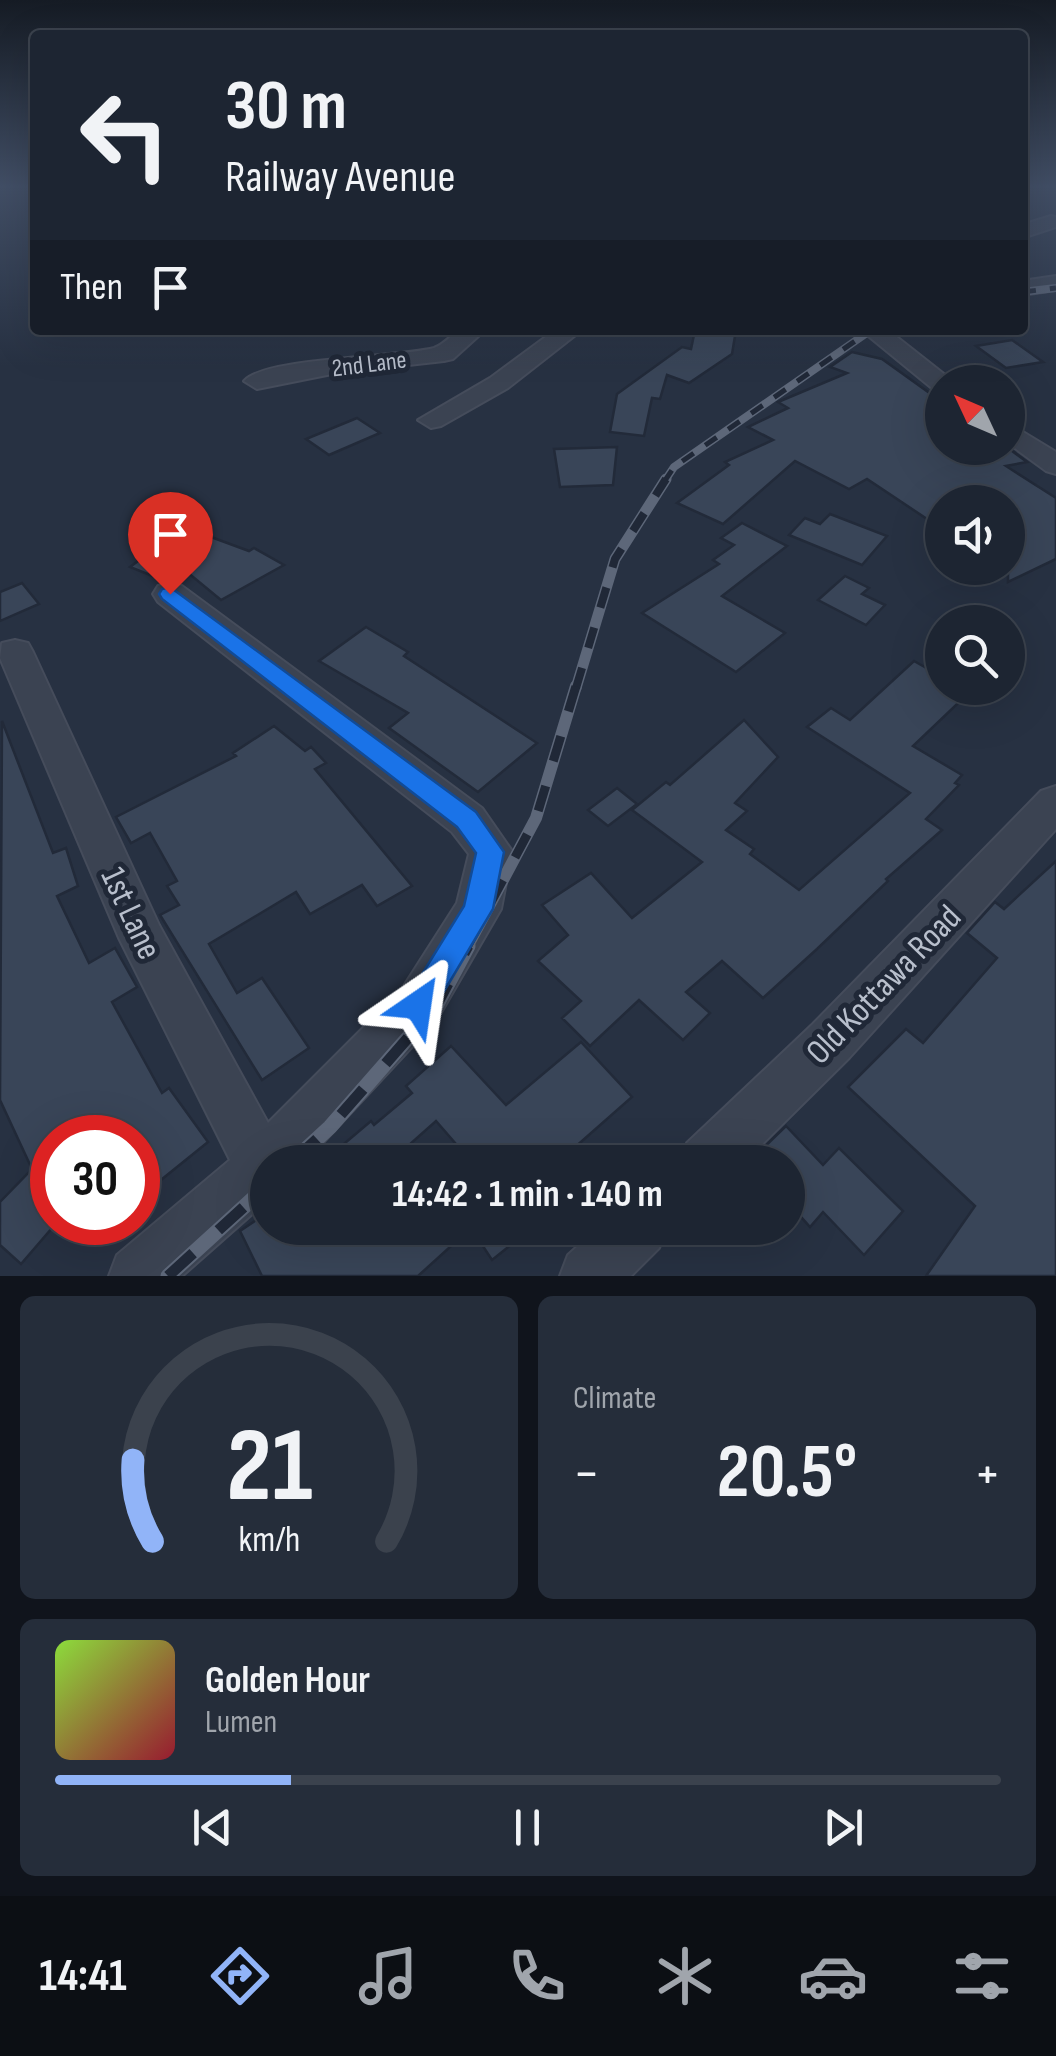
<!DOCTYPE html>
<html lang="en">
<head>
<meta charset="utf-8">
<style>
  body { margin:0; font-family:"Sofia Sans Condensed",sans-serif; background:#252d3a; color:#f1f3f6; height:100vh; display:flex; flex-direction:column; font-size:38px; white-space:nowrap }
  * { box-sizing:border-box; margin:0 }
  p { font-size:32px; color:#a0a5ac }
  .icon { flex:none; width:55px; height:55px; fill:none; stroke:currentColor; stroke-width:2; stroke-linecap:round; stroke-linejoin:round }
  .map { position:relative; height:1276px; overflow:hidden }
  .panel { display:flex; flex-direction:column; gap:20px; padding:20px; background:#10141c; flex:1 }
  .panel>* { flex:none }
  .hud { position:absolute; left:30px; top:30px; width:998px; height:305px; border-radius:10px; box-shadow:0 10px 40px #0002,0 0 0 2px #3b424d; background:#1d2532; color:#f1f3f6; overflow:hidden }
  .needle { width:65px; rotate:314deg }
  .tools { position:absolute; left:925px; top:365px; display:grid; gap:20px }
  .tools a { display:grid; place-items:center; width:100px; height:100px; border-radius:50%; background:#1d2532; box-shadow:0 10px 40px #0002,0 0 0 2px #3b424d; font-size:50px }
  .speed { position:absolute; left:30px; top:1115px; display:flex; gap:20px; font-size:50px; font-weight:700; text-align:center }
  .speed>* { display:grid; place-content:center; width:130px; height:130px; border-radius:50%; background:#1d2532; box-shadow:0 10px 40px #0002,0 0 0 2px #3b424d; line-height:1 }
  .speed .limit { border:15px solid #d22; background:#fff; color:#111 }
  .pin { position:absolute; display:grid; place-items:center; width:85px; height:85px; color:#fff; margin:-102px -42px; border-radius:50% 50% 50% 0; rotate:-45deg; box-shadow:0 0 10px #0007 }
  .pin .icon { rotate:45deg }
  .me { position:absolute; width:110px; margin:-55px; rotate:32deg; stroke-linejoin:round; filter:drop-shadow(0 0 8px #0008) }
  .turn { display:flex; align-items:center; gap:35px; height:210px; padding:0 30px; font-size:45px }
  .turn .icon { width:130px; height:130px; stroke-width:2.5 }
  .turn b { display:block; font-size:70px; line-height:85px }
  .then { display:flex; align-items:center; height:95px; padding:0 30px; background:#0003; gap:20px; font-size:38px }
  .big { font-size:75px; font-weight:700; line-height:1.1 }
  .panel .tile { flex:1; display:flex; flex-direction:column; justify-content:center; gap:15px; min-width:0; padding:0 35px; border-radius:15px; background:#252d3a }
  .panel .dial { align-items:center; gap:0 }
  .dial svg { height:260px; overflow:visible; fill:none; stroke:#3b424d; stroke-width:7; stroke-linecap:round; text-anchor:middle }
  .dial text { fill:#f1f3f6; stroke:none }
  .song { display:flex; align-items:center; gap:30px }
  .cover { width:120px; height:120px; border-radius:15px; background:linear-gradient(135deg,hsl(90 70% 55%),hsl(350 70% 35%)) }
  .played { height:10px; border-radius:5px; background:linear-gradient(90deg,#91b4f8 25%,#3b424d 25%) }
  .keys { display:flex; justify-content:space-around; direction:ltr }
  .heat { display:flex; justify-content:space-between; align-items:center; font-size:55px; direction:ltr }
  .panel .tiles { flex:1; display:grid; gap:20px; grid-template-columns:1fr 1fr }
  .tile:last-child { grid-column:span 2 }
  .trip { position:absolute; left:250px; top:1145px; width:555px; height:100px; border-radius:50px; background:#1d2532; box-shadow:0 10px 40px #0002,0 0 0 2px #3b424d; font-weight:700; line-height:100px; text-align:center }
  .tab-bar { display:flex; height:160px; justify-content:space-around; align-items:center; background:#0c0f14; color:#a0a5ac }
  .tab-bar .icon { width:70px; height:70px }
  .tab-bar .on { color:#91b4f8 }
  .tab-bar b { font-size:45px; color:#f1f3f6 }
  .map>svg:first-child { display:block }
</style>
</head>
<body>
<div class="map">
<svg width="1056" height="1276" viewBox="0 0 1056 1276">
  <rect width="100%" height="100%" fill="#273142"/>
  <!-- building -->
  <g fill="#394558" stroke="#222a39" stroke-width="2.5">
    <path d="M 695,330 L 736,330 L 732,354 L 689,383 L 667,375 L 660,399 L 652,398 L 644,436 L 610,432 L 617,394 L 682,347 L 691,349 Z"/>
    <path d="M 1012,340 L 1043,362 L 1006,368 L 976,346 Z"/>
    <path d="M 852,352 L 882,359 L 942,402 L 942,448 L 1008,448 L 1027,462 L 1006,466 L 1056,498 L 1056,559 L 1008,582 L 1008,502 L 942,502 L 942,529 L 867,479 L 849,489 L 795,461 L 723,524 L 677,503 L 729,465 L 725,462 L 773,440 L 748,427 L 788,408 L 778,402 L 847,373 L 830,367 Z"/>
    <path d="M 357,418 L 380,433 L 329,455 L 306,439 Z"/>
    <path d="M 617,447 L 613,485 L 560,487 L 554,449 Z"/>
    <path d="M 830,514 L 887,536 L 862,565 L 789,535 L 805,518 L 820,524 Z"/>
    <path d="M 742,523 L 787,546 L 722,596 L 785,633 L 736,672 L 642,613 L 719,564 L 713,560 L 734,545 L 721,538 Z"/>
    <path d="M 184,527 L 249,551 L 254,548 L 284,565 L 221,600 L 175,562 L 155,577 L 130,567 Z"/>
    <path d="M 845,576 L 869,588 L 862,594 L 885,605 L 866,625 L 818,600 Z"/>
    <path d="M 22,583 L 39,604 L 0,621 L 0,592 Z"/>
    <path d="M 366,627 L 408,652 L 404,656 L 537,743 L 478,792 L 389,728 L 408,713 L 319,661 Z"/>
    <path d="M 942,659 L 942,688 L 974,688 L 913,746 L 962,775 L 955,783 L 959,785 L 926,819 L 942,830 L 886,879 L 888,881 L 817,949 L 763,998 L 722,961 L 686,992 L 710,1013 L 683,1040 L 639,1000 L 590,1046 L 562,1018 L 581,1001 L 538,961 L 568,935 L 542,905 L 591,873 L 632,918 L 702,862 L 632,810 L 666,782 L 670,785 L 744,720 L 778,757 L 735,803 L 747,811 L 726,830 L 754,849 L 750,854 L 799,890 L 910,793 L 807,727 L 831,708 L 850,720 L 914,661 L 930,670 Z"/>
    <path d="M 2,721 L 53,853 L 66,848 L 78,886 L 57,896 L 89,963 L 115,948 L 137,987 L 112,1002 L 162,1093 L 169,1088 L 208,1142 L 146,1192 L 138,1178 L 138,1138 L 52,1138 L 52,1228 L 21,1264 L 0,1245 L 0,1202 L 32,1169 L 0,1100 Z"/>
    <path d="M 274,726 L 305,751 L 311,747 L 326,763 L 315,769 L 412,886 L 377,906 L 362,885 L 310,914 L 296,892 L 209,944 L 237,993 L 262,978 L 309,1048 L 262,1080 L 160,915 L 179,905 L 167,886 L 177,881 L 150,833 L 131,843 L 116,817 L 236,756 L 233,753 Z"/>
    <path d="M 617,788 L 637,804 L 608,826 L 588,810 Z"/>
    <path d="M 1056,861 L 1056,1276 L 926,1276 L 975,1206 L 848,1087 L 906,1029 L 923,1043 L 997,958 L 967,933 L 995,902 L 1004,909 Z"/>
    <path d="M 581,1042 L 632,1097 L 573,1149 L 584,1162 L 498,1162 L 483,1145 L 469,1159 L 436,1121 L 390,1162 L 358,1162 L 345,1143 L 371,1121 L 374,1125 L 412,1093 L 406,1086 L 451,1046 L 506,1105 Z"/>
    <path d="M 786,1126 L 823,1165 L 839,1148 L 903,1211 L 864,1255 L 823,1212 L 810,1227 L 788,1202 L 788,1162 L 749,1162 Z"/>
    <path d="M 268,1212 L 268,1228 L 532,1228 L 492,1260 L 471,1228 L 418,1276 L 262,1276 L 240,1231 Z"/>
  </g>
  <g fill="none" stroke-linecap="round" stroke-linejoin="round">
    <defs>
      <g id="minor">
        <path d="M 1051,216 L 1056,217 L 1056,227 L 1022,238 L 1022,225 Z"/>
        <path d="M 1056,276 L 1056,290 L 1022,295 L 1022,281 Z"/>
        <path d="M 458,330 L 485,330 L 453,359 L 444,361 L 337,373 L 257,389 L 244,381 C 265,357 397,358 434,348 C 443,345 451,336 458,330 Z"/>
        <path d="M 555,330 L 582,330 L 508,388 L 441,426 L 431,428 L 418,420 L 490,378 Z"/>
        <path d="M 861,330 L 888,330 L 954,382 L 942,382 L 942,392 L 933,389 Z"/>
        <path d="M 1008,423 L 1056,452 L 1056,474 L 1046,471 L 1008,443 Z"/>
        <path d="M 170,583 L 182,586 L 482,808 L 512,851 L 501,909 L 436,1021 L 305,1162 L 268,1162 L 268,1200 L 182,1276 L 109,1276 L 117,1255 L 230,1160 L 119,938 L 0,658 L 2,643 L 15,640 L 28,643 L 33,652 L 159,925 L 268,1123 L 402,989 L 457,903 L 469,854 L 452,832 L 158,602 L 153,594 L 158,586 Z"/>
        <path d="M 1056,786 L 1056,829 L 849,1058 L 744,1162 L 679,1162 L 687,1143 L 813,1024 L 1041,791 Z"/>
        <path d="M 598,1228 L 667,1228 L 659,1248 L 631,1276 L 560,1276 L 568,1255 Z"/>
      </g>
    </defs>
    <!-- minor casing -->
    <use href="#minor" stroke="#454c5b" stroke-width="4"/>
    <!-- minor -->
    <use href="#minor" fill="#3b4352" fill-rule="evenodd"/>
    <defs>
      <g id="rail-far3">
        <path d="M 1022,292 L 1056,288"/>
        <path d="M 664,482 L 674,467 L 871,330"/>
      </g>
      <path id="rail-far2" d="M 576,688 L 615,559 L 666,479"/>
      <path id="rail-far1" d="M 466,949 L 536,818 L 576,686"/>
      <g id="rail">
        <path d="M 292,1162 L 330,1127 L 436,1006 L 468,946"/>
        <path d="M 168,1276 L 268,1185"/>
      </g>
    </defs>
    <!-- rail-far3 casing -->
    <use href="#rail-far3" stroke="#5d6779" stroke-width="8"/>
    <!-- rail-far2 casing -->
    <use href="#rail-far2" stroke="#5d6779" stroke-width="11"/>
    <!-- rail-far1 casing -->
    <use href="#rail-far1" stroke="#5d6779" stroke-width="12"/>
    <!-- rail casing -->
    <use href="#rail" stroke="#5d6779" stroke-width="15"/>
    <!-- rail-far3 -->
    <use href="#rail-far3" stroke="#202837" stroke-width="5" stroke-dasharray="14" stroke-linecap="butt"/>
    <!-- rail-far2 -->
    <use href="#rail-far2" stroke="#202837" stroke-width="8" stroke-dasharray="21" stroke-linecap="butt"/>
    <!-- rail-far1 -->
    <use href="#rail-far1" stroke="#202837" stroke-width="9" stroke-dasharray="26" stroke-linecap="butt"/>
    <!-- rail -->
    <use href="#rail" stroke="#202837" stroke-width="11" stroke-dasharray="34" stroke-linecap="butt"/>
  </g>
  <!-- sky -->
  <linearGradient id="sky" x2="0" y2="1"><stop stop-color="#151b24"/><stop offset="0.51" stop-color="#414e65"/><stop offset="1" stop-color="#414e65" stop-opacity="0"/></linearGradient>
  <rect width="1056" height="366" fill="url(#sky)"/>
  <!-- route -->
  <path fill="#1a73e8" stroke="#114b97" stroke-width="2.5" d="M 170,587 L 476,812 L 504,852 L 493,909 L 430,1015 L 418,1020 L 407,1015 L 403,1005 L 464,906 L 476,853 L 457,827 L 162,599 L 159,594 L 162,589 Z"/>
  <g text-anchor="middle" stroke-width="10" stroke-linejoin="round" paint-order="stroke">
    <!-- far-street labels -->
    <g font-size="25" fill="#b8bfcc" stroke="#202837">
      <text transform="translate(369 363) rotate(-7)" y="9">2nd Lane</text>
    </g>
    <!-- near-street labels -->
    <g font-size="35" fill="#b8bfcc" stroke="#202837">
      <text transform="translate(132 913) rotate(65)" y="12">1st Lane</text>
      <text transform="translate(883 984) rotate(-46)" y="12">Old Kottawa Road</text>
    </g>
  </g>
</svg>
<div class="tools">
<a><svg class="needle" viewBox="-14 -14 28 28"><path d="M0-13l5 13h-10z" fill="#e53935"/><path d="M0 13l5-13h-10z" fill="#a0a5ac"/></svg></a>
<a><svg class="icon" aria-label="sound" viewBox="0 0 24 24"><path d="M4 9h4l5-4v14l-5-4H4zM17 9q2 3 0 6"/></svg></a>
<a><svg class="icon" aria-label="search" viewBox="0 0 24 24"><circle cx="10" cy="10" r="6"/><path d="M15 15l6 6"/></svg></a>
</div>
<div class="speed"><div class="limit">30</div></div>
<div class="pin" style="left:170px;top:594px;background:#d93025"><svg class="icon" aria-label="arrive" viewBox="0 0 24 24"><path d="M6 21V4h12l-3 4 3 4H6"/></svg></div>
<svg class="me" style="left:418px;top:1005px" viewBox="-20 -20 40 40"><path d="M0-17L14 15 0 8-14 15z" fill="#1a73e8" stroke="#fff" stroke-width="4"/></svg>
<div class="trip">14:42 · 1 min · 140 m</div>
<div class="hud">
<div class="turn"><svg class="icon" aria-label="left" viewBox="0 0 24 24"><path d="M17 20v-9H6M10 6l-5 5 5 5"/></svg><div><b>30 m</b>Railway Avenue</div></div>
<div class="then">Then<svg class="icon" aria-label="arrive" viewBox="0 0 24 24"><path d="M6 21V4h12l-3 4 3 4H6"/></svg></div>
</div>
</div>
<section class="panel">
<div class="tiles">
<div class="tile dial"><svg viewBox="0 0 100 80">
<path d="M14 69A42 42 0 1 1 86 69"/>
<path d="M14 69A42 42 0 0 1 8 44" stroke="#91b4f8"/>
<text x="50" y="56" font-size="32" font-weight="700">21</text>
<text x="50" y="72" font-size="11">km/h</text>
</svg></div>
<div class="tile"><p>Climate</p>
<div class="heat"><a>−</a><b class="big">20.5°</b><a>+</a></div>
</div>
<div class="tile">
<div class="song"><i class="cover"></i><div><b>Golden Hour</b><p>Lumen</p></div></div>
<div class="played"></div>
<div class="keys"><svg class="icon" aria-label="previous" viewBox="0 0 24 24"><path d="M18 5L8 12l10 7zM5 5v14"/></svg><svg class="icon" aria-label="pause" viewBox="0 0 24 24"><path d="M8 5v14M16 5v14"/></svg><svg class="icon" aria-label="next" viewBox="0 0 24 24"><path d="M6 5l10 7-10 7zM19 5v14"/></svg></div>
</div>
</div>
</section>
<nav class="tab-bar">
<b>14:41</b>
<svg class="icon on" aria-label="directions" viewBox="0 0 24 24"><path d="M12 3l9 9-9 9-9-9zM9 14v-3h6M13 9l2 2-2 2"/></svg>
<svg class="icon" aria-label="music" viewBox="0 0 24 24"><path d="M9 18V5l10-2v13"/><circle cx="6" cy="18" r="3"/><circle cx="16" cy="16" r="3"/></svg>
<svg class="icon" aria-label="phone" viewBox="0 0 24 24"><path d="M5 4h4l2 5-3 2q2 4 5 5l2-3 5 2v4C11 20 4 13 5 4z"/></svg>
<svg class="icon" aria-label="climate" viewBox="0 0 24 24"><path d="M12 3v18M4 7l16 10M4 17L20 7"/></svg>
<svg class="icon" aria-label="car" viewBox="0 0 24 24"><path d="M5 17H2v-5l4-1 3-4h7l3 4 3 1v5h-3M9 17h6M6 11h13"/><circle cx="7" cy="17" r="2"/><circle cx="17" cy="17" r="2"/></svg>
<svg class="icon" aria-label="filters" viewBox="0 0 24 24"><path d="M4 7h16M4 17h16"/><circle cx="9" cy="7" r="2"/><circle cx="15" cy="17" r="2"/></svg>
</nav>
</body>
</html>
